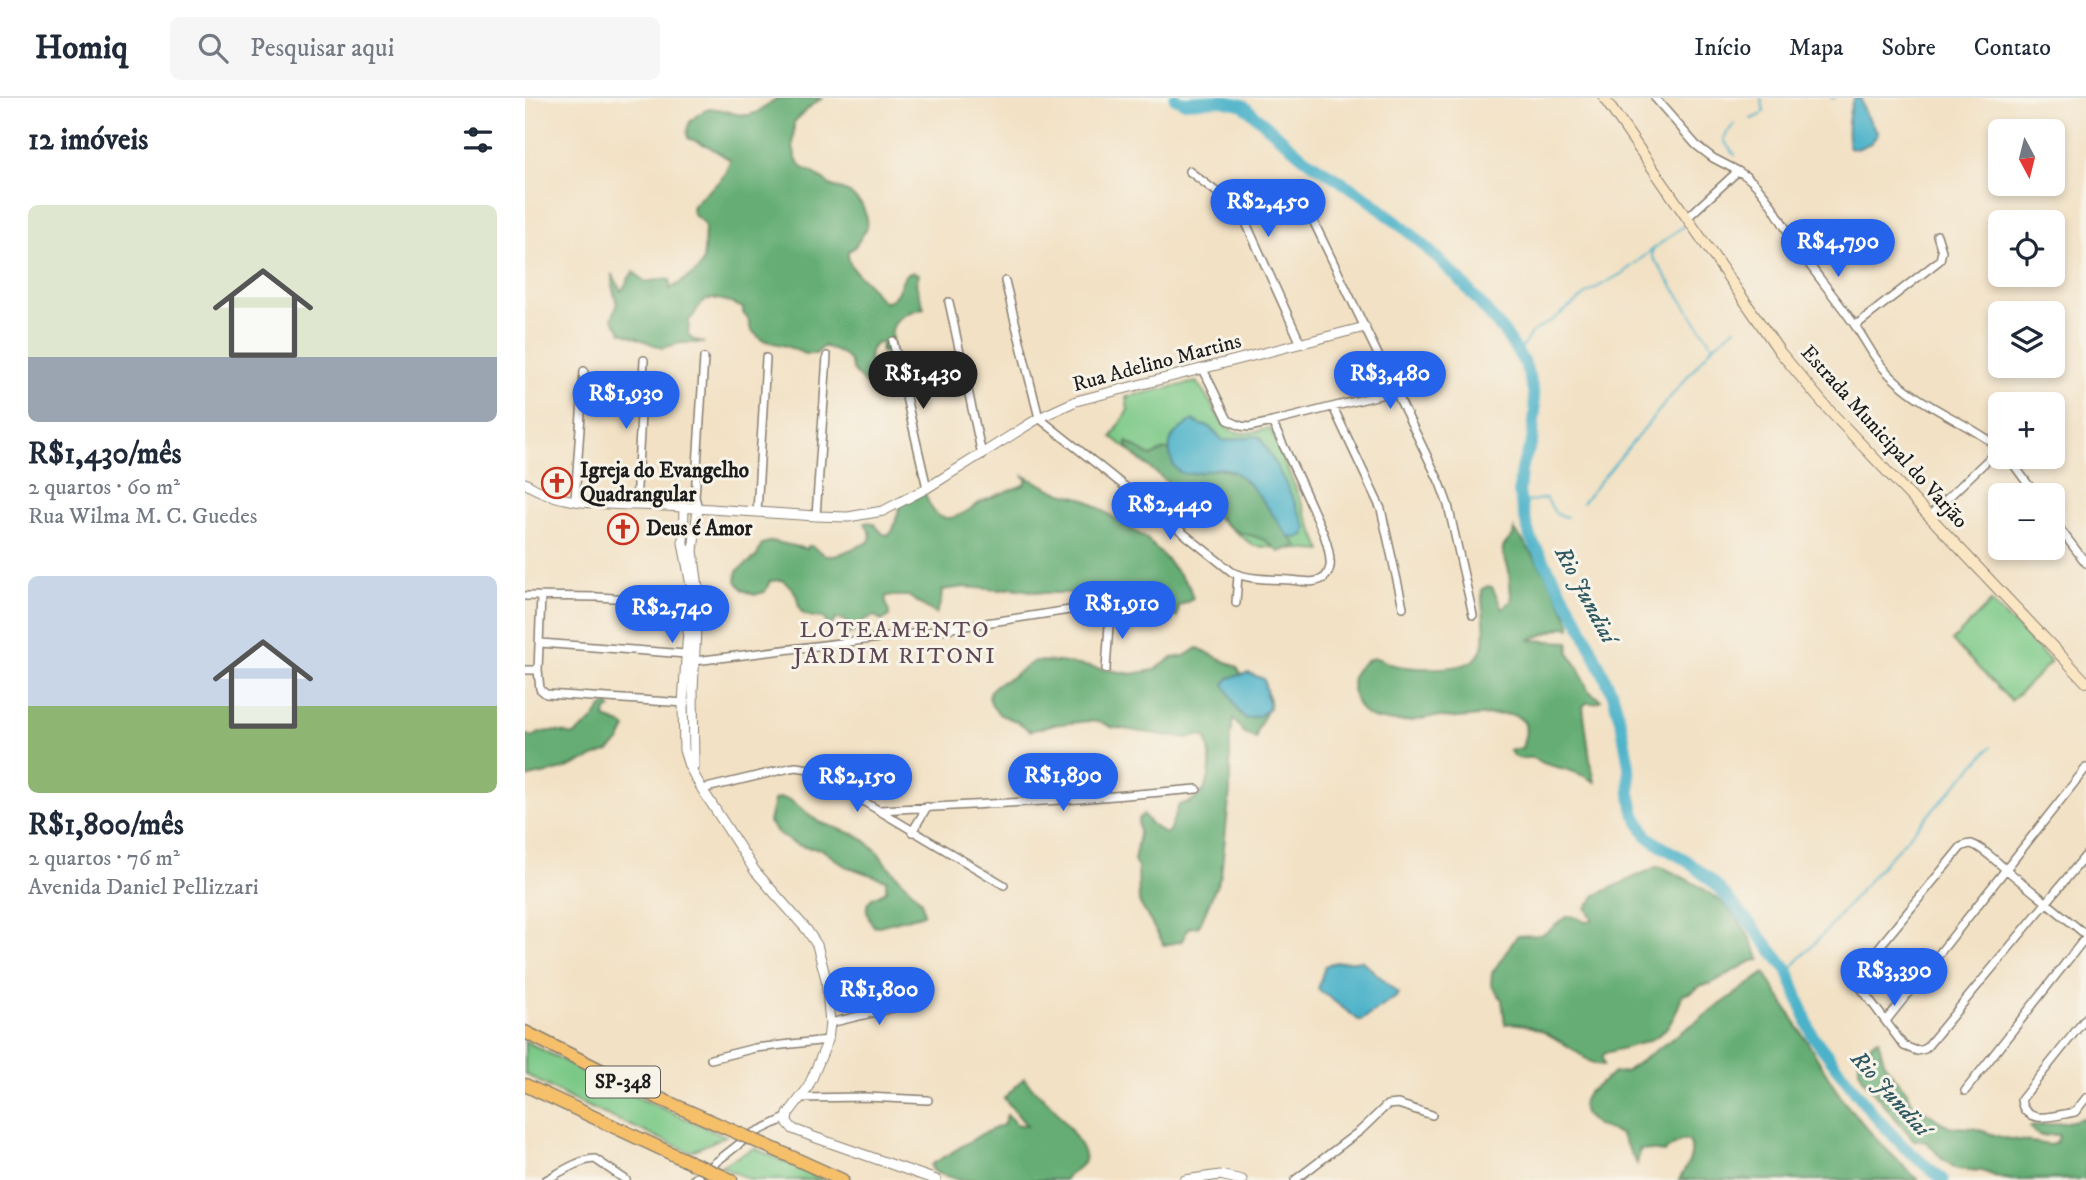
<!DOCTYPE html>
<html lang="pt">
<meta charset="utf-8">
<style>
body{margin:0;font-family:"IM FELL DW Pica",serif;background:#f6f6f7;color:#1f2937;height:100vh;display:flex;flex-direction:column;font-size:26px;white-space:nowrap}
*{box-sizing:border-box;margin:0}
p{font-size:23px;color:#747a83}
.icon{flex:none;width:38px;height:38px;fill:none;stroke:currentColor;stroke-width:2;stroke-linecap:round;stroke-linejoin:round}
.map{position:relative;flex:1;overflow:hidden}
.side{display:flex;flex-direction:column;background:#fff;width:525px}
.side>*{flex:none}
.needle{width:46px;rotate:173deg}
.tools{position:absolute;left:1463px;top:21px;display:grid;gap:14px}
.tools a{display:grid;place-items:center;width:77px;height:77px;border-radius:10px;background:#fff;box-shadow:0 4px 10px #0003;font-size:35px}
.price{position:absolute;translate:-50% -60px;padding:0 16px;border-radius:24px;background:#2563eb;color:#fff;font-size:23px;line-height:46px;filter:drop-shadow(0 2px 4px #0008)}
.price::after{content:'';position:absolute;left:50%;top:42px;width:21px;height:16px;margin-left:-10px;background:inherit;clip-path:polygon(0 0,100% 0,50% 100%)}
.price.selected{background:#222;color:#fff}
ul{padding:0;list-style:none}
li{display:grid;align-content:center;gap:14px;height:371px;padding:0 28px}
li span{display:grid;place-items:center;height:217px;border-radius:10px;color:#555}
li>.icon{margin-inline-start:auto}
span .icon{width:126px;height:126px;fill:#fffc;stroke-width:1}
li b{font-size:30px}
h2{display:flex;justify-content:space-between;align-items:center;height:84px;padding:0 28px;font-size:30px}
header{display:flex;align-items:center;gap:42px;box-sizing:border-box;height:98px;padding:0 35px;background:#fff;border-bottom:2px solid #e0e1e3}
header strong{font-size:33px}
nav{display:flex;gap:38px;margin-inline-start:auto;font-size:24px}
.search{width:490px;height:63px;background:#f6f6f7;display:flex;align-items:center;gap:18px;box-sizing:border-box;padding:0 24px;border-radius:10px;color:#747a83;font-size:26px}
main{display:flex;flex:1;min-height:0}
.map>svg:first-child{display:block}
.green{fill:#7cc987;stroke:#4c7252;stroke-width:2}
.forest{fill:#65ad74;stroke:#406448;stroke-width:2}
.water{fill:#4bb2c9;stroke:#346772;stroke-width:2}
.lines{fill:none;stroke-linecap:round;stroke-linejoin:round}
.stream{stroke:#4bb2c9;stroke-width:2}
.river{stroke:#4bb2c9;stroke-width:12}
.minor-casing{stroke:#877e70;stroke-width:10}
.tertiary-casing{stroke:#877e70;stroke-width:11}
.secondary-casing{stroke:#877e70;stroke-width:12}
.motorway-casing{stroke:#877e70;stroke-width:15}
.minor{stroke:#fff;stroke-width:7}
.tertiary{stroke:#fff;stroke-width:9}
.secondary{stroke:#fbe6c4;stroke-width:10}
.motorway{stroke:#f6c06b;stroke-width:12}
.motorway-bridge-casing{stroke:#877e70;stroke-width:15;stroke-linecap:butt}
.motorway-bridge{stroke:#f6c06b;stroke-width:12}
.labels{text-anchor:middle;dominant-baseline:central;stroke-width:6;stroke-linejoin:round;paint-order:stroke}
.shield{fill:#f7f3e8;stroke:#5e5c59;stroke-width:2}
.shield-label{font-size:19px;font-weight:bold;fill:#1c1c1c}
.street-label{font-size:21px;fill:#1c1c1c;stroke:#f7f3e8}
.poi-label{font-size:21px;font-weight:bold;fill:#1c1c1c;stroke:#f7f3e8;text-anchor:start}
.water-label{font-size:23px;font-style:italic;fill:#2f5861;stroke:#f7f3e8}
.neighbourhood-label{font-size:23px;letter-spacing:2px;fill:#5e4754;stroke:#f7f3e8}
</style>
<header>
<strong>Homiq</strong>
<div class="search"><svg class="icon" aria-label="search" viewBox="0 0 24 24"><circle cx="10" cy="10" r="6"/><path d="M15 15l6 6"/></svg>Pesquisar aqui</div>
<nav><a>Início</a><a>Mapa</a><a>Sobre</a><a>Contato</a></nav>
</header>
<main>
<section class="side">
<h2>12 imóveis<svg class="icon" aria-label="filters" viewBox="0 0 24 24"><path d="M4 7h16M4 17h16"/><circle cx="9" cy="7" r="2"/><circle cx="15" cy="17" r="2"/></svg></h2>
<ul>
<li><span style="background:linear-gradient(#dfe7d0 70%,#9aa5b1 0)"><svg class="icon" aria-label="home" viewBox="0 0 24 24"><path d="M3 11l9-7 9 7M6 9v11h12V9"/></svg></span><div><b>R$1,430/mês</b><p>2 quartos · 60 m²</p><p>Rua Wilma M. C. Guedes</p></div></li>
<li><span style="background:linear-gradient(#c9d6e8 60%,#8fb573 0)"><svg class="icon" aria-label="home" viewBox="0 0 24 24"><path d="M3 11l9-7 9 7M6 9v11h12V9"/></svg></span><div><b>R$1,800/mês</b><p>2 quartos · 76 m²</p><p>Avenida Daniel Pellizzari</p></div></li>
</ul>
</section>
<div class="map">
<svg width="1561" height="1082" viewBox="0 0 1561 1082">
<rect width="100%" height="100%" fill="#f7f3e8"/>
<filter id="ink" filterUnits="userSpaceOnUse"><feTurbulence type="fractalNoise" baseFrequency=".0143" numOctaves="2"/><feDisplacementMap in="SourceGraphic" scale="14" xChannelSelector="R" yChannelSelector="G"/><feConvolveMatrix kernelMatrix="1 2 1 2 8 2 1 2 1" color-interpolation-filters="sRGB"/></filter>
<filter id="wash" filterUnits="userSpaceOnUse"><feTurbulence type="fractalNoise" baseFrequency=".00686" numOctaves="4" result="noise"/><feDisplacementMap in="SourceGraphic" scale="28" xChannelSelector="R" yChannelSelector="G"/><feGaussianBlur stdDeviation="1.57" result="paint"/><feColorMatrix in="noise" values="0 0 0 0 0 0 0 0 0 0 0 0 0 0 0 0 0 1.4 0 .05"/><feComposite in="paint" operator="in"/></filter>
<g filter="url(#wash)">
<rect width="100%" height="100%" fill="#f2e1c4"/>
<!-- green -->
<path class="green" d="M671,284C688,299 691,334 718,335C727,335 737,332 745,330L797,453L729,448L587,339L603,312L601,299Z
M1466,504L1526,564L1486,603L1427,543Z
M0,943L98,993L201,1038L165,1054L48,1002L0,976Z
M229,1050L299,1082H226L195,1068Z"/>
<!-- forest -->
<path class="forest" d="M252,0H298L288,6L269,24L268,49L271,61L278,70L289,75L305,87L325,95L337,107L342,120V130L329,150L323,153C322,169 334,177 344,187C350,194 352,200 360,204C375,199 373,189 380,177L388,174L394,176L391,186L399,210C387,213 370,218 367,232C366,240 368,247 366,255L356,254L357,246L355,244C336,252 347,273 354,286L347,297L344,290L328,273L325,263L318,256L299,248L291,256H280L261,248L237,242L226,232L223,221L218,215V210C206,205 183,193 174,208C170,214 170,218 164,222L163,236L167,241L179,245H156L137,250L97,234L87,220L92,207L87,187V176L96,193C102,187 102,179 109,174L119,183C128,184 137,180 145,182V191C182,168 178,174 180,130L179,125L168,116L167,109C181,89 198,90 205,62L183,48L163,40C162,32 162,25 169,20C191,0 202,19 223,17C233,16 245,6 252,0Z
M602,344L626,358L639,352H643L676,373L694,371L714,375L767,426V442L773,448L754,454C750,451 746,446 741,443C727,435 713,438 700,425C686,411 692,393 666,391L662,395L651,391L609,357L602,349Z
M499,378L530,393L560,401L622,441L643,463L664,488L668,501L654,508L652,519L637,518L616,507L554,495H519L487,490L475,492L440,489L417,492L416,504L411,516L383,498H361C359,506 365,511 364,518L357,523L350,518C339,521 336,523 331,533L324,536L321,533L322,527L320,522L311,521L305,529L298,520C264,518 280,507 267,490C264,487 260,485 257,482L245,483L240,494L229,497L218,492L211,483L212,473L232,458L237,446L247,443L282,451L283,448H286L300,457L310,458L344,444L346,437L340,425L343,424L348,425L358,436L364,437L368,432L376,404L400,395C408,421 420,427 444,412C449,409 453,405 458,403C471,397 485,392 499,387L502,383Z
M989,431C1012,461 1032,492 1046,527V530L1038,529L1004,542L1044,544V555L1054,571L1063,592L1076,602L1070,605H1061L1058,609L1065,661L1070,684C1053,673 1036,671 1018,665C1014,663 1011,661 1008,660C995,658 995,666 984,652L997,650C999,642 1003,632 999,624C998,623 992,618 991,618C979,613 946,620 932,620C923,620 914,618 905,619C898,620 892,623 885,623C861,624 835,625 829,597C827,590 826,583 829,576C832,569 842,561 849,560C856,560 863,566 869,567C887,571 940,574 952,559C967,539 955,513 957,491L963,488L967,489L977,510L987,503C985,493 985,483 984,473C980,454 970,454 988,438Z
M673,550L712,569L717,578L733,582C760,611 732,615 731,641L719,635L708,621L705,638V693L696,777L674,828L663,830L657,843L639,847L614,804L613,770L609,763L614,735L613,722L618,716L625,725L640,736L644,733L654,707C662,705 670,703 675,697C688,684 687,657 681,641L675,637L665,640L650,639L586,629L576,624L564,623L526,627L506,633L491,623L475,617L467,608L464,599L465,593L472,586L485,580L509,563L535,564L607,576L629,572L647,560L659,558Z
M83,606L86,610L81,613L80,620L96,626L101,630L94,644L84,653L39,671L0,680V636L8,639C21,629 35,634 49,637L67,623L78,608Z
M256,700L265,702L294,724L334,738L352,753L361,766L396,802L399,815L396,817L350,829C344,824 338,809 345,802C348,798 356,797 361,793V782L320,768L295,750C276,752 253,740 244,724L249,702Z
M1131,769H1137C1188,794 1213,807 1235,862L1227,863L1185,886L1177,887L1167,894L1157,897C1144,945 1123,943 1080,955L1077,958L1079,967C1066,968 1056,956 1046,950C1027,938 1002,922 980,926L977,902L966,887L967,875L992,838C1001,836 1011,840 1020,835C1037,826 1038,810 1060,824L1066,823L1067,820L1061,810L1071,797Z
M1240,875L1319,1004L1354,1044L1393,1082H1154C1161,1069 1171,1057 1164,1043L1157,1042L1139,1054L1115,1051L1112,1066L1095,1036L1071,1027L1059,1016L1057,1006L1063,995L1089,975L1100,974Z
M1353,941L1360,967L1382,994L1387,1004L1416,1024L1426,1029L1448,1030L1479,1040L1526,1047L1532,1044L1534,1037C1521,1035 1515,1044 1505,1029C1525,1025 1542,1027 1561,1019V1081L1488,1082L1475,1080L1457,1073L1432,1071L1417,1061L1402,1044L1389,1042L1340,984L1334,972V956C1343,954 1345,944 1353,941Z
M499,980C508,993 520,1000 530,1011C537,1020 564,1053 559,1063C555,1071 544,1075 539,1082H434L412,1075L407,1071L406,1067L457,1036L478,1027L482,1017L491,1026L502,1028L479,1000Z"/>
<!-- water -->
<path class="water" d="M1329,0H1336C1337,14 1347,24 1353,36L1346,45L1332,51L1324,49C1321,33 1323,14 1329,0Z
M668,322L675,327L683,328L699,343L728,338L735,339L759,382L782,430L781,436L773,440L764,439C748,419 730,385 707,373C687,361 651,397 645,355C642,336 656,331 668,322Z
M723,575L739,581L744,611L734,618L721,621L713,613L699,586L704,580Z
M836,862L873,895L871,899L835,923L793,891L800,868C811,861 824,865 836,862Z"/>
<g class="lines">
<!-- stream -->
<path class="stream" d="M1306,0H1310
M1226,21L1236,17L1239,13L1236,0
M1210,57C1194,39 1198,41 1210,25
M1160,127L1128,151L1127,158L1188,248
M993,256L1006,235L1029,221L1064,194L1098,175L1127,152
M996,405L1021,400L1031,416L1042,419
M1057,405L1188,248L1211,230
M1263,873L1303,831L1351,774L1466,649"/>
<!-- river -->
<path class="river" d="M650,0L658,4L696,2L718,7L779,60L842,100L891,140L935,182L980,235L1000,266L1008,292L1010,314L1007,344L996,371L994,395L996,405L1005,439L1054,524L1088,597L1097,629L1104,668L1105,696L1110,717L1122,738L1134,747L1161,762L1189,785L1224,824L1263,873L1287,937L1348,1016L1379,1049L1418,1082"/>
</g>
</g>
<g filter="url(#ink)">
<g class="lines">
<!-- minor casing -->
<g class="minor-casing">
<path id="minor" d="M1130,0L1171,47L1188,60L1213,73
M664,73L710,108L717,116L776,246
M782,110L915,385L923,407L948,517
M1162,120L1213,73C1240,88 1255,122 1271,148C1290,176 1312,201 1331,229C1341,243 1349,261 1361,273C1393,308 1439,322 1475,350
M480,183L514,320L707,474C724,482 746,481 765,482C775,483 793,487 801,478C804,474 806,467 805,463C804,445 795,427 788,412C775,382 761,353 747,324
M424,204L457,357
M1330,228L1415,162L1417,153L1412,137
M368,243L402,390
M678,271L703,322L716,328L724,329L747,324L871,293
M808,309L856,411L878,509
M1483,359L1511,397
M50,402L59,273
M111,406L119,262
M173,410L170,399L179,260
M232,414L241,260
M291,418L302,258
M1404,418L1475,350
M1528,422L1561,465
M0,498L73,499L165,505
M16,498L13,572L15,591L21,596L160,605
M711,505L713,477
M15,545L161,556
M170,563L395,535L577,507L581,508L585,513L581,571
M0,572H13
M177,691L265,670L271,669L284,671L479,787
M355,712L553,701L672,691
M387,734L402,709
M1561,757L1400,951L1392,953L1379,948L1333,886L1332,880L1333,875L1436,749C1439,748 1442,746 1446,746C1456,748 1474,766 1483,773C1508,794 1535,815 1561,837
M1561,920L1496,1002C1500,1029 1531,1017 1550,1014L1561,1000
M1361,923L1561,670
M305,925L397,903
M186,961L230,950L303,942
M1440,993L1561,839
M275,1000L341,999L403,1002
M21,1082C36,1074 53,1062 70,1061L101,1082
M168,1082L227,1036L261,1020
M770,1082L836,1032L862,1007L873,1006L907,1017"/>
</g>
<!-- tertiary casing -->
<g class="tertiary-casing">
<path id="tertiary" d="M0,385C39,411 96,405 141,408C191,411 241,415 291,418L323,419L358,413L402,390L514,320L551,303L840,229
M159,409L158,445L166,488L158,605L159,652L164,668L177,691L230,773L282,832L292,847L301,881L305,925L303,942L288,978L282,991L263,1016L262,1024L268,1031L286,1038L411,1082
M169,668L168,593L173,489L168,453L173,410
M660,1082L695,1077L717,1082"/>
</g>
<!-- secondary casing -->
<g class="secondary-casing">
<path id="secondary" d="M1079,0L1255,254L1302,310L1561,584"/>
</g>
<!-- motorway casing -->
<g class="motorway-casing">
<path id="motorway" d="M0,934L113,991L199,1029
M0,987L158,1061
M240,1047L317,1082
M197,1078L206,1082"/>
</g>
<!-- minor -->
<use href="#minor" class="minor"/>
<!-- tertiary -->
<use href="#tertiary" class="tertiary"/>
<!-- secondary -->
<use href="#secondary" class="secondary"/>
<!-- motorway -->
<use href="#motorway" class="motorway"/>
<!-- motorway-bridge casing -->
<g class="motorway-bridge-casing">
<path id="motorway-bridge" d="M199,1029L240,1047
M158,1061L197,1078"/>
</g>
<!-- motorway-bridge -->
<use href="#motorway-bridge" class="motorway-bridge"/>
</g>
</g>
<!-- icons -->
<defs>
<g id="church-ring" transform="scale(1.575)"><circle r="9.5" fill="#f7f3e8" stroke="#c8321e" stroke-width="1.5"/><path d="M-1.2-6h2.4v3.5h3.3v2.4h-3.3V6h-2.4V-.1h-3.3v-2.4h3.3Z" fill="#c8321e"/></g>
</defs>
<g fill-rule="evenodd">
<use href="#church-ring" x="32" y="385"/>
<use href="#church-ring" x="98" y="431"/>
</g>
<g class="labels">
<!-- shield labels -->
<rect class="shield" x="61" y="968.5" width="74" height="31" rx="5"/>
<g class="shield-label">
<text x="98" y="984">SP-348</text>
</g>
<!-- street labels -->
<g class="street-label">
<text transform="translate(632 265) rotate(-15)">Rua Adelino Martins</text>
<text transform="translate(1359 339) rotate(48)">Estrada Municipal do Varjão</text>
</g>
<!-- poi labels -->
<g class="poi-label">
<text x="55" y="373">Igreja do Evangelho<tspan x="55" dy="24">Quadrangular</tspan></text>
<text x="121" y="431">Deus é Amor</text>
</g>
<!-- water labels -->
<g class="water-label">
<text transform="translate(1060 497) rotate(62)">Rio Jundiaí</text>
<text transform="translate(1365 996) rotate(48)">Rio Jundiaí</text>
</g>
<!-- neighbourhood labels -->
<g class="neighbourhood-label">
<text x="370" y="532">LOTEAMENTO<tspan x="370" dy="26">JARDIM RITONI</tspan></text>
</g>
</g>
</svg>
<div class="tools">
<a><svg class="needle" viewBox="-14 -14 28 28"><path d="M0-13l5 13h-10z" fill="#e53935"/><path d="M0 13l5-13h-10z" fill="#747a83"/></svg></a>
<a><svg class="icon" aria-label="locate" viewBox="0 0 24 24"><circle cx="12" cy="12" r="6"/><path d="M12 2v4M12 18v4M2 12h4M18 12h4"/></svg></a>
<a><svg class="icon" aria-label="layers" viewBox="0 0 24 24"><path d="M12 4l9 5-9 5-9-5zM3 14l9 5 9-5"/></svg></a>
<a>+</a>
<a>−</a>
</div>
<b class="price" style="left:743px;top:141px">R$2,450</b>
<b class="price" style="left:1313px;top:181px">R$4,790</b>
<b class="price selected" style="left:398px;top:313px">R$1,430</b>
<b class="price" style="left:865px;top:313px">R$3,480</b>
<b class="price" style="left:101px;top:333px">R$1,930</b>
<b class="price" style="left:645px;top:444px">R$2,440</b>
<b class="price" style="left:597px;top:543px">R$1,910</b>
<b class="price" style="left:147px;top:547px">R$2,740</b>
<b class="price" style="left:538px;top:715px">R$1,890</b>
<b class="price" style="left:332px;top:716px">R$2,150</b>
<b class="price" style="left:1369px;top:910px">R$3,390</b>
<b class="price" style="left:354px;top:929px">R$1,800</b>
</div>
</main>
